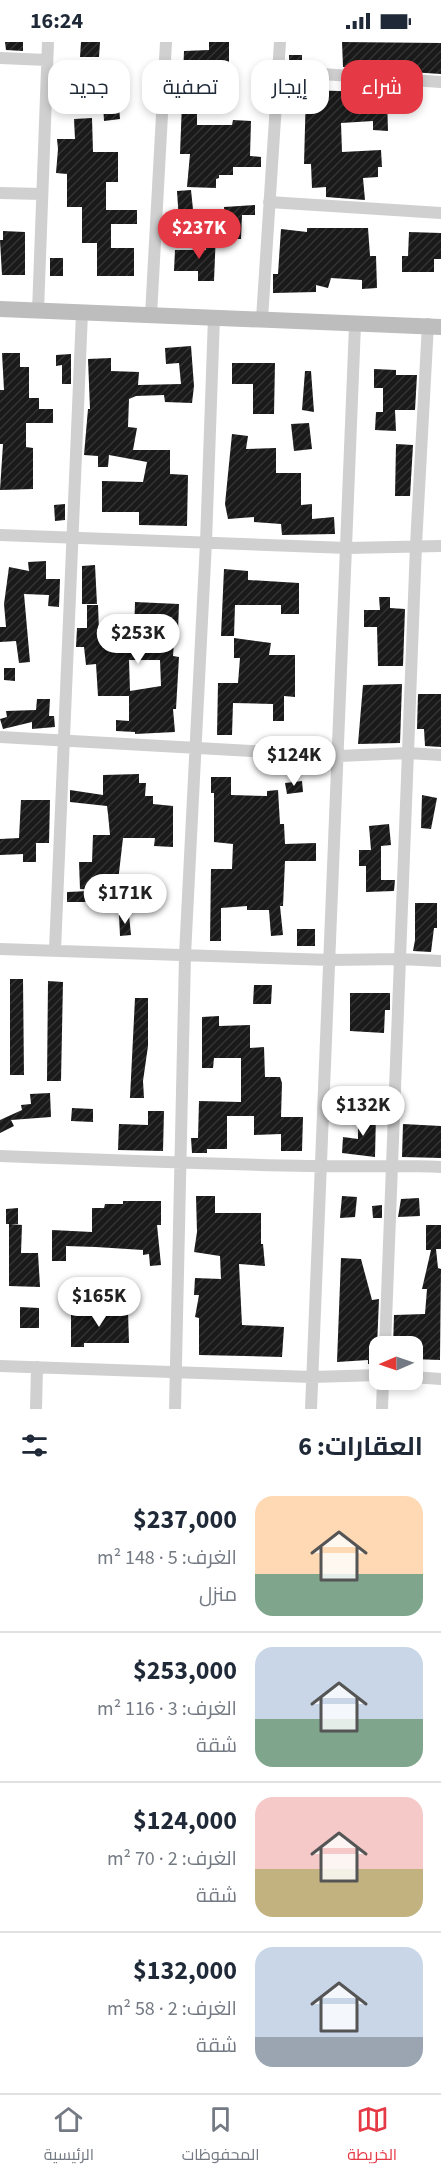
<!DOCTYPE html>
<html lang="ar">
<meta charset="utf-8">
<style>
body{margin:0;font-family:"Source Sans 3",Cairo,sans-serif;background:#f2f2f3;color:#1f2937;direction:rtl;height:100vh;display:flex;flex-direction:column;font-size:22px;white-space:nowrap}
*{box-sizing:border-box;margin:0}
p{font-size:20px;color:#747a83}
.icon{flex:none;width:33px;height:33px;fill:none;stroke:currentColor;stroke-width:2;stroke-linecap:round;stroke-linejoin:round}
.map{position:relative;height:1367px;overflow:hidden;direction:ltr}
.sheet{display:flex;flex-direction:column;background:#fff;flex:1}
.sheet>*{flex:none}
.banner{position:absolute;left:18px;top:18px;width:405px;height:54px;direction:rtl;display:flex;gap:12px}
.needle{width:39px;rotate:268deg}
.fabs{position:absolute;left:369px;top:1294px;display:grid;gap:12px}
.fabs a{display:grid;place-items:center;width:54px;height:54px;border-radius:12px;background:#fff;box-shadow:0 3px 9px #0003;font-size:30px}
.price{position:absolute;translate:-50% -51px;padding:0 14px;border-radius:21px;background:#fff;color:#222;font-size:20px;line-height:39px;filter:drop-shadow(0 2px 3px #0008)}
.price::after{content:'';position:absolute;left:50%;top:36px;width:18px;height:14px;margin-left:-9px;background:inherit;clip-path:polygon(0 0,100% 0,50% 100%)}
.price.selected{background:#e63946;color:#fff}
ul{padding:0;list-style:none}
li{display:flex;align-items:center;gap:18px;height:150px;padding:0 18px}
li+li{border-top:2px solid #e0e1e3}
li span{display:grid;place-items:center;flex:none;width:168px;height:120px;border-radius:18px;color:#555}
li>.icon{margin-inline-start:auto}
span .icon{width:72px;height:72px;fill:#fffc;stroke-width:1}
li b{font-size:26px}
h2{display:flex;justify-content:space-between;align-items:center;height:72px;padding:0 18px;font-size:26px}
.pill{padding:0 21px;border-radius:18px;background:#fff;box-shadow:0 3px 9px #0003;font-size:21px;line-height:54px}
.pill.selected{background:#e63946;color:#fff}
.status{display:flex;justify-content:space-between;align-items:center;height:42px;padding:0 30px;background:#fff;direction:ltr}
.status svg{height:16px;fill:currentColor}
.tabs{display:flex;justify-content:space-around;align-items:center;height:84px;border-top:2px solid #e0e1e3;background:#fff;font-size:16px;color:#747a83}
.tabs a{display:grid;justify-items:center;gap:3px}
.tabs .selected{color:#e63946}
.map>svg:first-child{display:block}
.building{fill:url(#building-hatch);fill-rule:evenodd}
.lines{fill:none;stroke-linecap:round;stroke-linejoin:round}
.street{stroke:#d0d0d0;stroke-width:12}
.secondary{stroke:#bdbdbd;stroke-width:16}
</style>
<div class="status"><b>16:24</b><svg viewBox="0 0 49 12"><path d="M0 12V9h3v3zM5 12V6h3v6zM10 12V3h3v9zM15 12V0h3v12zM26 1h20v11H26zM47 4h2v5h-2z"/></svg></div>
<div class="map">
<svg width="441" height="1367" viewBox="0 0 441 1367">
<defs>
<pattern id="building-hatch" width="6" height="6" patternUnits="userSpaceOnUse" patternTransform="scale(1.5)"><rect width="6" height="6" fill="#1a1a1a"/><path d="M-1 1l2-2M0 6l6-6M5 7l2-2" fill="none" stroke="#333"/></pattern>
</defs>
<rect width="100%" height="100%" fill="#fff"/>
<!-- building -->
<path class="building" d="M5,0H23V9L6,8Z
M81,0H100L99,15H80Z
M209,0H229V22H225L222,37L219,36L217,57L197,55V83H232L233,78L251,79L250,114L261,115V125H233V133H219V136L216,137V146L187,145L190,112H180L184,9L209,8Z
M342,0L441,1V32L395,29V21H364V27L343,25Z
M289,13H302V22H289Z
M306,48L371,50V55L387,56L388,89L373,88V79L341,81L342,110L381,108L382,125H378V135L363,136L365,158L326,155V145L312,146L311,122H304Z
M118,53L120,77L104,79L103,61H108L107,54Z
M92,76L93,110H118V140H106V168H137V182H111V206H134V234H97V201H82V165H67V132L56,131L58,107L57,97H75L74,77Z
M191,148L194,177L179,179L177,149Z
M255,163V173H242L241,197H226L224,165Z
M307,186H368L370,214H376L377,246L362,247V238L331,236L328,246L316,243V250L273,251V232H278L281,187L307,190Z
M3,189L25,190V233H2L0,198H3Z
M206,190H216L214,239H198V229H174L175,208H206Z
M409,190L441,191V217H434V230H402V214H408Z
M50,216H63V234H50Z
M191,304L194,344L192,361L165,360L164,353L136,354L129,357L128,385L137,386L133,408H170V432L188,433L187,484L139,483V470H102V439L143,440L147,420L109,413L108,425H98V414L84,413L88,367H90L88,317L111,316V329L139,330L138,343L181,342L179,321L166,322L165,306Z
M2,311H20V325H29V356H39V367H53V381H26V405L33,406V447L0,448L3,402H0V348H4Z
M71,312V342H62V323L56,324V313Z
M232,321H275L274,372H253V342H232Z
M374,327L396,328V333H417L415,368H395L396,389L375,388L376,370H383V346H374Z
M305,329H311L314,370L302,368Z
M309,381L312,407L294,409L291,382Z
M232,392L248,394L246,407L276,406V431H301V463L312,462V477L334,475L335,492L282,493L281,482L254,480V475L228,477L225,462Z
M396,402L413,403L410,454H395Z
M65,462V478L55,479L54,463Z
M46,519V537H60L59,565L48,564L49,553L24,552L30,620L19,621L16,599L0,600V585H6L4,562L9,525L29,529L28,520Z
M95,523L97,562H82V524Z
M224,527L248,529V538L299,541V572H281V563H235L234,594H221Z
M379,555H390V566L405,567L403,624H378L377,585H364V568H380Z
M135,560L179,562L178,589L175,588L173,614L179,615L176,667H173L175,690L135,692V690L116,689V678L129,679V654H98L96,622L86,623L84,605H76L77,586H87V563H98L99,589L134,594ZM129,618H160L161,644L130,649Z
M234,596L271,601L269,613H295V655L284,654V679H273V662L233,661L232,693H217L218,641H238L240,616H234Z
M4,626H15V639L4,638Z
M402,642L400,701L358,702L363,643Z
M418,652H441V705L425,704L424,687H417Z
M37,657H50L49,674H54L55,685L32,687V680L3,687L0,677L7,675L6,669L36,668Z
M139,732V741H146L145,754H153V762L173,764V805L154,804L155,796H123L117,848L80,847L79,820H92L93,793H110L108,772L107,764L70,760V748L103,753V733Z
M211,735H231V753L267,754V749L278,748L280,782H284L285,802L316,801V819H285L283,864H280L283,893L271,894L269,868H247V864L221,866V899H210L211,827H232L233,802L214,800V751H211Z
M302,739L303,750L287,752L285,741Z
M422,753L437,756L431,787L421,786Z
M21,758H50L49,801H36V820H23V812L0,813V797L19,796Z
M389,782L391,803L381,804V838H395L394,849L366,850V824H359V808H371L369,784Z
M90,849V860H67V850Z
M415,861H437V886H434L431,910L413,909L415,898Z
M119,873H129L131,893L120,894Z
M297,887H315V904H297Z
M10,937H23L24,1033H10Z
M48,939L63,940L61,1039H47Z
M254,943H272L271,962H253Z
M350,951H390V968H385L384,991L350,989Z
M135,956H148V1004L143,1039L144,1056H130Z
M219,974V984L250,983V1006L264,1005L265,1035H280L282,1041L281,1075H303L302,1109H281V1092L254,1093V1074H227V1107H207V1111H192L191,1096H198L199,1059L241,1060V1016H214L213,1026H202V975Z
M50,1051L51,1075L11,1078L14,1084L0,1091V1078L22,1068L21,1063L31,1062L30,1052Z
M72,1066L93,1067V1080L71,1079Z
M148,1069H164L163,1109L118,1108L119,1082L148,1083Z
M358,1070L376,1071L375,1115L342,1111L343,1095L358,1097Z
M403,1082L441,1084V1116L402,1115Z
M196,1154H215V1171H261V1202H263L265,1224L239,1222L242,1283L284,1285L282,1315L199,1313V1276L195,1275L199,1253H194L195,1236L221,1237L220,1214L194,1210L197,1190Z
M342,1154L357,1155L355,1175L340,1176Z
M419,1156L420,1174L398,1175L401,1157Z
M123,1159H161V1183H157L161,1223L150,1224L149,1212L143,1213V1208L96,1205L66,1204V1219H52V1188L92,1190V1166H104L105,1162H123Z
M382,1163V1176H373L372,1164Z
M18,1166V1182H10L22,1183L21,1211H38L40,1245L9,1244V1182H6V1167Z
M426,1183H441V1207H436L438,1226L441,1227L440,1318L412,1317V1305H393L394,1273L425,1272L427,1247H422L431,1208H426Z
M341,1216L361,1217L372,1258L379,1257L377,1305L379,1323L368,1322V1318L337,1320Z
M20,1265L39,1266V1286H20Z
M71,1269H128L129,1301H84V1305H71Z"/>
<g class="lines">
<!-- street -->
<path class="street" d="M0,16L47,18
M277,29L441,40
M0,151L42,152
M269,160L441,171
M38,269L48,0
M151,273L166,0
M262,277L280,0
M0,493L347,506L441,504
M0,695L339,714L408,711L441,713
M0,907L330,918L400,917L441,919
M55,908L82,271
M0,1114C103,1118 206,1122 309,1124C353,1125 397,1123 441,1125
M385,1305L416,503L428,282
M0,1324L312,1335L380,1333
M412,1335L441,1337
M36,1367L37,1325
M175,1367L185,913L206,500L214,275
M311,1367L355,283
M382,1367L383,1338"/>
<!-- secondary -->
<path class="secondary" d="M0,267L441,285"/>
</g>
</svg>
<div class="fabs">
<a><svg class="needle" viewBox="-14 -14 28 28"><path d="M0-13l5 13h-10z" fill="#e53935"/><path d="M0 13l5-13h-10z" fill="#747a83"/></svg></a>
</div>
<b class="price selected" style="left:199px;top:218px">$237K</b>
<b class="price" style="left:138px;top:623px">$253K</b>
<b class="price" style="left:294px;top:745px">$124K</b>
<b class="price" style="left:125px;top:883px">$171K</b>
<b class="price" style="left:363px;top:1095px">$132K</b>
<b class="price" style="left:99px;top:1286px">$165K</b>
<div class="banner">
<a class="pill selected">شراء</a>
<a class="pill">إيجار</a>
<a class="pill">تصفية</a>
<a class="pill">جديد</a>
</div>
</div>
<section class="sheet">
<h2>العقارات: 6<svg class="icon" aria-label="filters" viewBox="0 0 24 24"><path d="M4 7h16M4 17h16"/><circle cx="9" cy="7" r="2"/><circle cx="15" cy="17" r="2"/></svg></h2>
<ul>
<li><span style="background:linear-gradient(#ffd9b3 65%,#7fa58c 0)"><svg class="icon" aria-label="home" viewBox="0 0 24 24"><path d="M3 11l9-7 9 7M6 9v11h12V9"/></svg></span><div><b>$237,000</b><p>الغرف: 5 · 148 m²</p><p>منزل</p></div></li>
<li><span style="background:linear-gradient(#c9d6e8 60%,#7fa58c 0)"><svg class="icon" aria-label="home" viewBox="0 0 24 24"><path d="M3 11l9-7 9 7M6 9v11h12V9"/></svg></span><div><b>$253,000</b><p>الغرف: 3 · 116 m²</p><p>شقة</p></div></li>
<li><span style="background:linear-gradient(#f6c9c9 60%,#c2b280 0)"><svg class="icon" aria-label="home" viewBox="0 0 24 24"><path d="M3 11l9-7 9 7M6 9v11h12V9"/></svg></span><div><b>$124,000</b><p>الغرف: 2 · 70 m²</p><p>شقة</p></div></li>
<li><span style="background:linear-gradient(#c9d6e8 75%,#9aa5b1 0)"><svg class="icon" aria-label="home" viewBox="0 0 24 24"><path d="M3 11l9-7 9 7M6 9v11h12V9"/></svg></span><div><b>$132,000</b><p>الغرف: 2 · 58 m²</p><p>شقة</p></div></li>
</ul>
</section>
<nav class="tabs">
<a class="selected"><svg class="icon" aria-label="map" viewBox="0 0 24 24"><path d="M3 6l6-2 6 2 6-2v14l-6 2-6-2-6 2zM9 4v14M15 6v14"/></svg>الخريطة</a>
<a><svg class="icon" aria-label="saved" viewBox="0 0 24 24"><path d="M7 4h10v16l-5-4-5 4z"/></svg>المحفوظات</a>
<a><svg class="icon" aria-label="home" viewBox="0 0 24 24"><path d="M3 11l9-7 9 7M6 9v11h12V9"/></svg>الرئيسية</a>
</nav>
